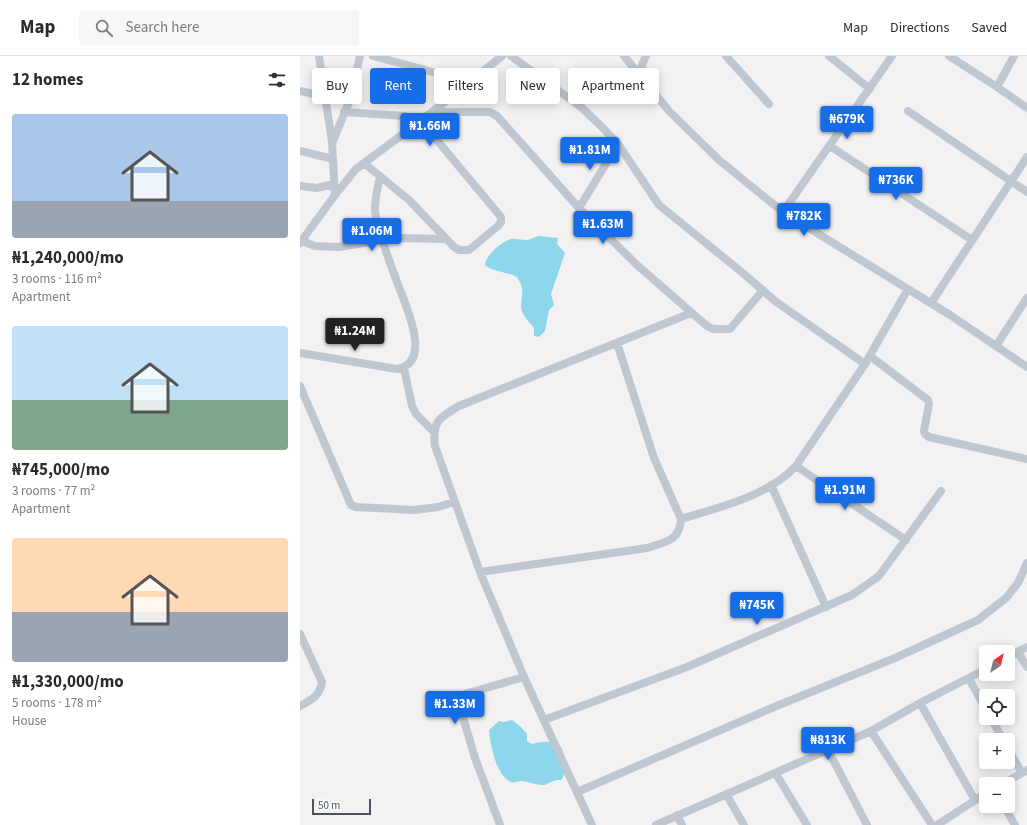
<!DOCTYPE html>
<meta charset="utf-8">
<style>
body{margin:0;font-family:"Source Sans 3",sans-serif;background:#f7f7f7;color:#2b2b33;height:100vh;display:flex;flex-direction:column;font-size:15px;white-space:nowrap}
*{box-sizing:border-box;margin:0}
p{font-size:13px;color:#7c7c81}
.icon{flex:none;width:22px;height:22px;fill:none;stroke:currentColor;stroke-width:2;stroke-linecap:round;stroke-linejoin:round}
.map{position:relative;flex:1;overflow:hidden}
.panel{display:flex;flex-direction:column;background:#fff;width:300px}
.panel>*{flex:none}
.hud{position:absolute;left:12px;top:12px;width:380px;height:36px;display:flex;gap:8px}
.needle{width:26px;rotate:35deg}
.buttons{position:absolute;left:679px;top:589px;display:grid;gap:8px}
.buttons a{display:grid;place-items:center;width:36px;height:36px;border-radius:4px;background:#fff;box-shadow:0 2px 10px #0003;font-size:20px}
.scale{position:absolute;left:12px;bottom:10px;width:59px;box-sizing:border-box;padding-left:4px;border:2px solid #48535f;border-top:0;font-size:11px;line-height:14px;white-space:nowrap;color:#48535f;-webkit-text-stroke:3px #fff;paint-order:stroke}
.price{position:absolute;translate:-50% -34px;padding:0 9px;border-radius:4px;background:#176ce7;color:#fff;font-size:13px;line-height:26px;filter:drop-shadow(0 1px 2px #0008)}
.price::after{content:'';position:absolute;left:50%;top:24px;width:12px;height:9px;margin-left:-6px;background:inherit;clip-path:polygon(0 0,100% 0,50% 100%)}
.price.selected{background:#222;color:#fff}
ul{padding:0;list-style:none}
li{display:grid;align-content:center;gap:8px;height:212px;padding:0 12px}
li span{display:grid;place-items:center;height:124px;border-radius:4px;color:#555}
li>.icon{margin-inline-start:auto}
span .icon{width:72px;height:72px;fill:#fffc;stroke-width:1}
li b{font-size:17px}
h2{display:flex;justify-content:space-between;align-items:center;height:48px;padding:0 12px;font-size:17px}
.chip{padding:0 14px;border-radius:4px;background:#fff;box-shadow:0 2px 10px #0003;font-size:14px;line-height:36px}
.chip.selected{background:#176ce7;color:#fff}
header{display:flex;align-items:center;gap:24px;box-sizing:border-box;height:56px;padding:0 20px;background:#fff;border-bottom:1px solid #e1e1e2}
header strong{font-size:19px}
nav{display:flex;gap:22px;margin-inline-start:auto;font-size:14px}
.search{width:280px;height:36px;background:#f7f7f7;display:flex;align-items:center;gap:10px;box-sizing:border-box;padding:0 14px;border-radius:4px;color:#7c7c81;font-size:15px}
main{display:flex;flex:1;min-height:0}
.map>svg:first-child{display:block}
.water{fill:#8dd7ed}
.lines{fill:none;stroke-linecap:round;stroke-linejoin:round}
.minor{stroke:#bfc8d0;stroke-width:8}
</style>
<header>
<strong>Map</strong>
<div class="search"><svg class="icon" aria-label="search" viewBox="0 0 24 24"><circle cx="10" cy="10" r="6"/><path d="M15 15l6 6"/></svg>Search here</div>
<nav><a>Map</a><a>Directions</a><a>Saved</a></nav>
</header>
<main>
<section class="panel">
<h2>12 homes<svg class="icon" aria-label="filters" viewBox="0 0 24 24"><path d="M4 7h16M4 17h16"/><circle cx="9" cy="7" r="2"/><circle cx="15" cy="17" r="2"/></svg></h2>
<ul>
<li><span style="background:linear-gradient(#a9c7e8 70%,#9aa5b1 0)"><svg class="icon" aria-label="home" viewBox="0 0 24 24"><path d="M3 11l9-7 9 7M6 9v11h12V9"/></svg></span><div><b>₦1,240,000/mo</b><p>3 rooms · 116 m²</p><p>Apartment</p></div></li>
<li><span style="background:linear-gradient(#bfe0f5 60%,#7fa58c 0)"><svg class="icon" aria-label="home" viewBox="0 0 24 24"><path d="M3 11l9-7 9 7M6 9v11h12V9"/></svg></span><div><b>₦745,000/mo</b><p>3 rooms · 77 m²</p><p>Apartment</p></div></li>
<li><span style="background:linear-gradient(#ffd9b3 60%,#9aa5b1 0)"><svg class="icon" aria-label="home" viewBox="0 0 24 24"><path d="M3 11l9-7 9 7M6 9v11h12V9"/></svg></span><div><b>₦1,330,000/mo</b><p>5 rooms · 178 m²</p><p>House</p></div></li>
</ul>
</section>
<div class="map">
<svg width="727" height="769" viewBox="0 0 727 769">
<rect width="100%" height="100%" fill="#f3f1f1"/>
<!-- water -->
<path class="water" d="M238,180L258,182L257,188L265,197L251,238L254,249L249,254L245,275L239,281L234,280V272C229,266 220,257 221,249C222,235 225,234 217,221C208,216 190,215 185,209C186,199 201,186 211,183C217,182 221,184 227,184C230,184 235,181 238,180Z
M212,664L220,670L227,678V685L232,688C245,684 251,685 262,692C264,702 269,715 261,724C252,723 247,730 241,729C234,728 227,725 220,725C216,726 214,727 211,726C196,720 190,688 189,674L199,665L204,666Z"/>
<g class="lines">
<!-- minor -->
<path class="minor" d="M19,0L32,86L35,139
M73,0L170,26
M211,0L281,51L301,70L318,88L359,149L444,218L475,245L565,308
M324,0L369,55L419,104L483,156L650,259L727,311
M426,0L469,48
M529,0L570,33
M649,0L697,31L727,52
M338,18L346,0
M697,31L714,0
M0,35L26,41
M135,54L152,56H190L197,60L279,152L337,209L407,270L413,273H430L463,234
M608,55L727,136
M44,56L105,60L121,65L201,161V166L198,170L169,194H159L154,191L109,144L64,107
M33,85L51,41L60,0
M530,90L672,184
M0,95L33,103
M0,130L17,132L34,128
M279,152L318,88
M483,156L592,0
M2,185L15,190L39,191L88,183L102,182L146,183
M0,187L35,139L56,113L118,67L202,0
M631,247L727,101
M696,290L727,242
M0,297L97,313C135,307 103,244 96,223C88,202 79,178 75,156C74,145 78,131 80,120
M570,300L628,344L629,348L624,375L625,378L629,381L727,403
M104,312L112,350L116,358L133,375
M0,330L51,449L56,451L115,454L138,451L154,446
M496,410L606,484
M471,429L526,551
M381,463C420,451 468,440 496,410L565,308L608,233
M180,516L347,492C365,486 380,485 381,463L354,402L317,287
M0,578L22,626C20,640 11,644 0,650
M718,596L727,611
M708,601L727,591
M669,623L686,653
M620,647L675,744
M691,662L703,684
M244,664L387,611L552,539L579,520L641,435
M571,675L632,769
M708,693L722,717
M528,694L567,769
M476,718L507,769
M703,728L727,714
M277,736L474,651L595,602L678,564L706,542L718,527L727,507
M426,738L444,769
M704,750L715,769
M377,759L382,769
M200,769L175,702L159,648L160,642L165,638L224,621
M292,769L224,621L180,516L135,390C132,365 139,362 159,350L391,257
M356,769L571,675L620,647L686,613
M637,769L686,737"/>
</g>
</svg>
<div class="buttons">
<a><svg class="needle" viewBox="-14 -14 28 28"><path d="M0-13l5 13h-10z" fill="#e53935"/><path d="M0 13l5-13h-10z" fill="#7c7c81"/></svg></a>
<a><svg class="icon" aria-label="locate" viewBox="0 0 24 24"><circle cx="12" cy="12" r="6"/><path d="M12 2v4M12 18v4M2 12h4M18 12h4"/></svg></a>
<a>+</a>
<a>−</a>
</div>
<div class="scale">50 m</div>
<b class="price" style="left:547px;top:84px">₦679K</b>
<b class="price" style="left:130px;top:91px">₦1.66M</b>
<b class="price" style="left:290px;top:115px">₦1.81M</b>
<b class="price" style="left:596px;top:145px">₦736K</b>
<b class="price" style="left:504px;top:181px">₦782K</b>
<b class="price" style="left:303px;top:189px">₦1.63M</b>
<b class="price" style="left:72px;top:196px">₦1.06M</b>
<b class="price selected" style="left:55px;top:296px">₦1.24M</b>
<b class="price" style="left:545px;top:455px">₦1.91M</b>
<b class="price" style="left:457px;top:570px">₦745K</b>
<b class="price" style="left:155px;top:669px">₦1.33M</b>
<b class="price" style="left:528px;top:705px">₦813K</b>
<div class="hud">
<a class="chip">Buy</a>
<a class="chip selected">Rent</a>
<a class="chip">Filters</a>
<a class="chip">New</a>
<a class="chip">Apartment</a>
</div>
</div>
</main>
